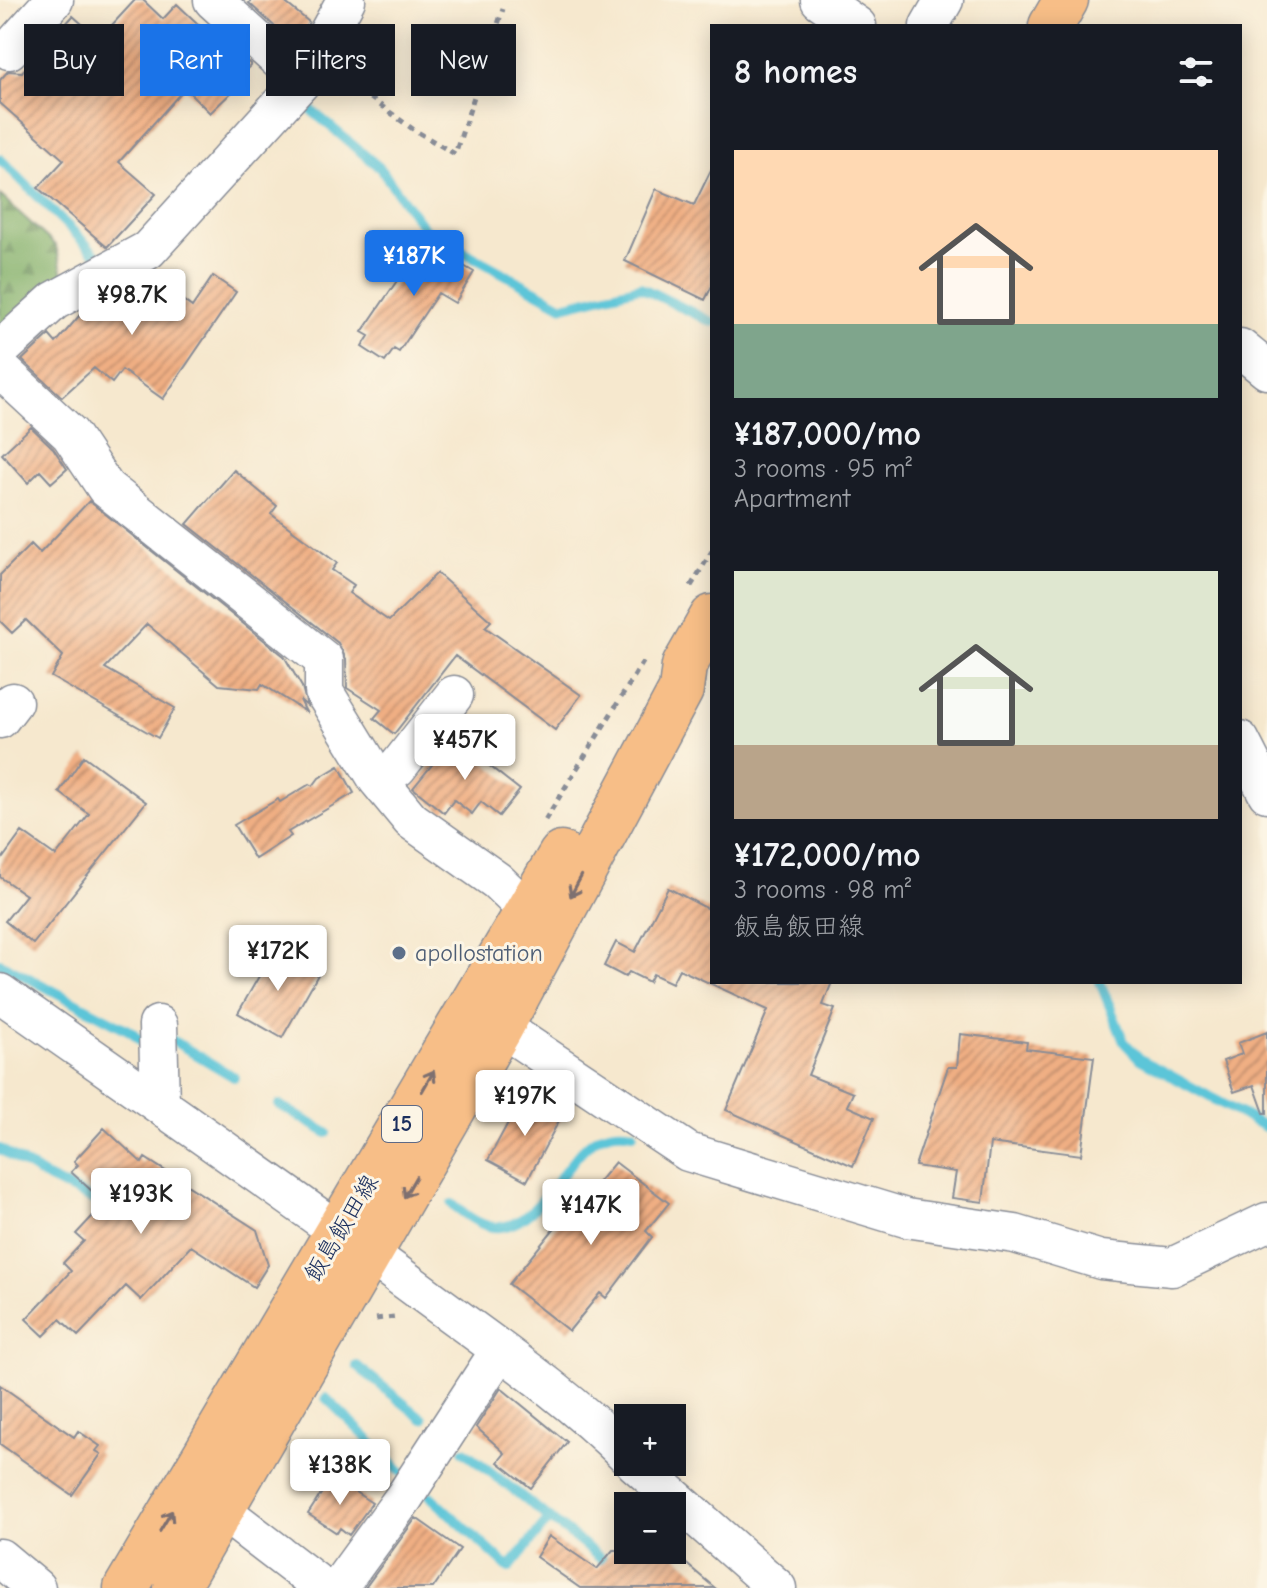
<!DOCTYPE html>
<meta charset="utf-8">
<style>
body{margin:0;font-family:"Comic Neue","Klee One",sans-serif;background:#20242c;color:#f1f3f6;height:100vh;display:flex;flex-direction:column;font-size:30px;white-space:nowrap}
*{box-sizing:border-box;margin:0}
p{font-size:26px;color:#9ea1a6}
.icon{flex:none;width:44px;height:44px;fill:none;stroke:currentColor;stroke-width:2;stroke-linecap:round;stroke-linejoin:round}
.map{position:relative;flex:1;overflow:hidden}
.sheet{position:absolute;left:710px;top:24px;width:532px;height:960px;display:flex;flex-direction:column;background:#171b24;border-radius:0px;box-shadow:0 4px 20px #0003}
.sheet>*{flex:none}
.hud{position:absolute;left:24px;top:24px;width:566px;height:72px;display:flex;gap:16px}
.tools{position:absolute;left:614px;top:1404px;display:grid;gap:16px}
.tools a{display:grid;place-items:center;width:72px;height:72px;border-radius:0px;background:#171b24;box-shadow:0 4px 20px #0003;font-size:40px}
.price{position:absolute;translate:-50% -68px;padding:0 18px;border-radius:8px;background:#fff;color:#222;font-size:26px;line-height:52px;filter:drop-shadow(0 2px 4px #0008)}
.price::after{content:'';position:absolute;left:50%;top:48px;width:24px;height:18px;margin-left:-12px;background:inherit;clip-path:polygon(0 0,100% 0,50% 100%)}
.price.active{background:#1a73e8;color:#fff}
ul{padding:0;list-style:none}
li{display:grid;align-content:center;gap:16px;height:424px;padding:0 24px}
li span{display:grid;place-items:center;height:248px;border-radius:0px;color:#555}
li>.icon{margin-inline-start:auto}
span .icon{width:144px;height:144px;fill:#fffc;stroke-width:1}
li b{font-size:34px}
h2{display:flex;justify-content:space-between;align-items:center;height:96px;padding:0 24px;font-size:34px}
.tag{padding:0 28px;border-radius:0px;background:#171b24;box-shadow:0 4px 20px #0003;font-size:28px;line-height:72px}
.tag.active{background:#1a73e8;color:#fff}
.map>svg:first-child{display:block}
.forest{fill:url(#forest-firs);stroke:#4e6f63;stroke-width:2}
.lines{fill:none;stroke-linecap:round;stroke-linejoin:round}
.stream{stroke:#5cc5d8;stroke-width:10}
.building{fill:url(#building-hatch)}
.minor-casing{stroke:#888c96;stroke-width:41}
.major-casing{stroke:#888c96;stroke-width:47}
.path{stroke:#888c96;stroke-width:5;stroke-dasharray:6 6;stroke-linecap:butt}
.minor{stroke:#fff;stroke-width:38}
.major{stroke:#f7be87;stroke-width:44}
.oneway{stroke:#7e6f70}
.service-dot{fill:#5c6f8a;stroke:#fcf5e5;stroke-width:3}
.labels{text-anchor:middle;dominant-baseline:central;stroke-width:6;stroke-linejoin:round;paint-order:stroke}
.shield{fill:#fcf5e5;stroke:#5e6a86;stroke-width:2}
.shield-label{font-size:22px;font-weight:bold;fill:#1b2f5e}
.service-label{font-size:24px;fill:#4e5e75;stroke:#fcf5e5;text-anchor:start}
.street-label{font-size:24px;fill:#1b2f5e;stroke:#fcf5e5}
</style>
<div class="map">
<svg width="1267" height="1588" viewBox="0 0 1267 1588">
<defs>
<pattern id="forest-firs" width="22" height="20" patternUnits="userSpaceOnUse" patternTransform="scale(2)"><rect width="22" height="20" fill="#80af68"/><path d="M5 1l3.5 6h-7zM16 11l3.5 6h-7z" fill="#688f59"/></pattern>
<pattern id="building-hatch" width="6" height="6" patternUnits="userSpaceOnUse" patternTransform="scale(2)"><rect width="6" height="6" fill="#f0af83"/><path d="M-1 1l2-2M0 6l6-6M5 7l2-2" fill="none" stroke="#c28f6e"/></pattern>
</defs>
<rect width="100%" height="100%" fill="#fcf5e5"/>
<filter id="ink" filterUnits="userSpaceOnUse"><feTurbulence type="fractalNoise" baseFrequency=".0125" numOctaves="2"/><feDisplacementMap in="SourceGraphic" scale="16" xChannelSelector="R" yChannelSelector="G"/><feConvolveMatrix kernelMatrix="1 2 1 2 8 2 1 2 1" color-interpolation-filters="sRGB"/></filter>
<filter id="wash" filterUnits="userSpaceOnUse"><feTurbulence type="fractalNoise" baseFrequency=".006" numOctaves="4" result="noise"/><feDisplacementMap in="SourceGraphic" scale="32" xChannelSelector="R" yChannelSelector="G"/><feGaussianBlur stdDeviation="1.8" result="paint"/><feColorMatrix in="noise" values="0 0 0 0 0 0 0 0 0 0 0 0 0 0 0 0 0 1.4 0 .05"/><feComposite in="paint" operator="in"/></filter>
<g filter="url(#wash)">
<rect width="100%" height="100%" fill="#f6e8ce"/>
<!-- forest -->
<path class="forest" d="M0,195L56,246L63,274L0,334Z"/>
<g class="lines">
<!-- stream -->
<path class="stream" d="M304,104L380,168L426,231L563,306L640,287L712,322
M0,159L101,259L107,256
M0,963L132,1032L142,1042L148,1041
M1100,982L1124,1042L1140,1059L1267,1128
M167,1037L234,1077
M279,1105L327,1133
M0,1149L49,1179L114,1210
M452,1204C460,1210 469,1218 478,1222C534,1251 563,1150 603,1135C612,1131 623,1131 633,1133
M357,1366L423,1419
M326,1398L406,1476
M464,1451L613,1568
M430,1496L509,1568L550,1518"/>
</g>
<g id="blocks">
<!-- building -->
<path class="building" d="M135,0H143L163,19L177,4L217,42L221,37L251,65L233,82L238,86L210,113L185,88L119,162L156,194L107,247L38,188L64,160L0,103V80L8,71L22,72L73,16L99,39Z
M251,0H282L309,22L296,46L249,3Z
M712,168V286L705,300L625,261L656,189L694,205Z
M417,239L474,272L455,303L438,293L399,352L394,349L385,362L362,347L369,336L362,332L403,272L399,270Z
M149,275L192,307L213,276L236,292L163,399L122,370L112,383L94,368L62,397L22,360L49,335L56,343L85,309L94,304L97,307L104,299Z
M31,427L53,448L67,469L51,483L40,471L28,483L2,454Z
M234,470L277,506L271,514L337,563L332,570L354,585L349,593L389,621L437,573L491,621L485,627L581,695L555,730L455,656L394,734L374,718L381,710L347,688L346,659L338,643L187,524Z
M89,501L284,656L302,687L307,706L300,700L306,712L262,684L259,689L219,685L147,624L105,668L175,708L158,738L51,677L63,656L26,620L12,633L0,621V575L31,544L40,553Z
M454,738L520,790L499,816L481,802L472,814L454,800L444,813L413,788Z
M84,756L146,802L33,944L5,921L26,895L0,877V862L22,832L56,856L89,814L59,792Z
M339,766L354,793L288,832L291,836L255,859L234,825L278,799L280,802L310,784L313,786L319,778Z
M668,888L712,911V982H832L823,1005L835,1009L808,1075L853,1093L847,1106L874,1118L853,1166L726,1110L768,1010L679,969L672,983L653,974L649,982L629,972L625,977L604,966L616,942L635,952Z
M275,948L319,973L282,1038L238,1013Z
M1267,1032V1113H1264L1254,1085L1234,1092L1223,1061L1242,1054L1238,1043Z
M960,1034L1027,1042L1026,1049L1094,1057L1081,1155L990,1143L983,1202L952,1198L956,1172L915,1166L948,1067H957Z
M523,1095L562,1115L527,1181L488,1160Z
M104,1128L142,1163L145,1158L257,1230L268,1265L254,1287L191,1246L141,1300L126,1286L78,1336L60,1319L44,1336L26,1319L71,1271L63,1263L84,1241L76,1234L105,1203L71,1172L78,1165L74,1161Z
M615,1162L669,1203L646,1231L652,1237L606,1298L600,1293L569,1331L509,1284L570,1209L574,1212Z
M0,1385L74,1437L78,1431L100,1446L96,1451L101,1454L72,1495L0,1444Z
M501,1388L567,1442L531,1488L498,1462L505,1453L476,1427Z
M332,1477L372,1503L349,1535L340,1528L337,1533L308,1514Z
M416,1518L460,1549L433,1588H365Z
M549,1536L597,1569L613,1550H670L715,1588H580L536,1557Z"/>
</g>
</g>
<g filter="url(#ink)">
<use href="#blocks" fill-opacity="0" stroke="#888c96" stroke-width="2"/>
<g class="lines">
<!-- minor casing -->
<g class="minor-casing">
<path id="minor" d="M213,0L302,81
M820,0L857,26
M929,26L944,0
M9,50L54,0
M1240,348L1267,370
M0,350L54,301L148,250L302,81L346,0
M0,369L70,434L106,488L324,660V692L378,780L411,820L497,881L528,911
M0,719L13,702
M1240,740L1267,793
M378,780L397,768L454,695
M0,993C141,1092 282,1189 420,1291C490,1343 566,1394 628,1456
M158,1025L160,1105
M501,1027L688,1152L906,1218L1015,1234L1101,1260L1172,1267L1267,1222
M634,1462L777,1588
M221,1510L323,1588
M0,1558L36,1588
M338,1588L405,1496L500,1350"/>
</g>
<!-- major casing -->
<g class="major-casing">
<path id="major" d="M1051,26L1066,0
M126,1588L561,854
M176,1588L501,1027L681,690L684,666L712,617"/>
</g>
<!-- path -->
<path class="path" d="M338,82L357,88L414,130L455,154L503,9
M691,586L712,551
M545,820L645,659
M376,1319L394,1317L395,1313"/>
<!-- minor -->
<use href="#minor" class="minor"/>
<!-- major -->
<use href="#major" class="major"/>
</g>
<!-- one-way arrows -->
<defs><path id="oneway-shaft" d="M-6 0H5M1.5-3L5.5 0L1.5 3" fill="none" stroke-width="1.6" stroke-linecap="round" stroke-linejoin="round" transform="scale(2)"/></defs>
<g class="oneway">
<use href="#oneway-shaft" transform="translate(576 886) rotate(118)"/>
<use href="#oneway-shaft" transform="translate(428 1081) rotate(-60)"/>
<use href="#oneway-shaft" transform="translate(410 1187) rotate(120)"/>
<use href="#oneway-shaft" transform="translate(166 1521) rotate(-59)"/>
</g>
</g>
<!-- markers -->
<circle class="service-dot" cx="399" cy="953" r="8"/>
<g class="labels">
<!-- shield labels -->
<rect class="shield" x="382" y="1106" width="40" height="36" rx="6"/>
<g class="shield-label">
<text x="402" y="1124">15</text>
</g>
<!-- service labels -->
<g class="service-label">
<text x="415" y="953">apollostation</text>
</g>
<!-- street labels -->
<g class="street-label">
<text transform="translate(341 1228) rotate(-59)">飯島飯田線</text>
</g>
</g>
</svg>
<div class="tools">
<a>+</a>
<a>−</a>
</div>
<b class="price active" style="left:414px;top:298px">¥187K</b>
<b class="price" style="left:132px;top:337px">¥98.7K</b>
<b class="price" style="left:465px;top:782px">¥457K</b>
<b class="price" style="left:278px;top:993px">¥172K</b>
<b class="price" style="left:525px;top:1138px">¥197K</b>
<b class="price" style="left:141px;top:1236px">¥193K</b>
<b class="price" style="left:591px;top:1247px">¥147K</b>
<b class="price" style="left:340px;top:1507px">¥138K</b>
<div class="hud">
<a class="tag">Buy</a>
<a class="tag active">Rent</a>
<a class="tag">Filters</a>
<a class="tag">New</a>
</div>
<section class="sheet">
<h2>8 homes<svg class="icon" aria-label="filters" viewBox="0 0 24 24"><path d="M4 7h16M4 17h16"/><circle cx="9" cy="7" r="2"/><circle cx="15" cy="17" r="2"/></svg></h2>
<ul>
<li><span style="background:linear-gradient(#ffd9b3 70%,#7fa58c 0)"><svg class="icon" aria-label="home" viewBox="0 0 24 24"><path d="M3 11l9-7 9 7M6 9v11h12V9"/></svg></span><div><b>¥187,000/mo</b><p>3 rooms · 95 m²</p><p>Apartment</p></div></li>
<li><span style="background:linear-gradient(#dfe7d0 70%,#b9a48a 0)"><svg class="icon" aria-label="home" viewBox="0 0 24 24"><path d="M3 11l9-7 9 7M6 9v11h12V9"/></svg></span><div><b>¥172,000/mo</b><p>3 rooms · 98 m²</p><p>飯島飯田線</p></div></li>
</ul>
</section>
</div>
